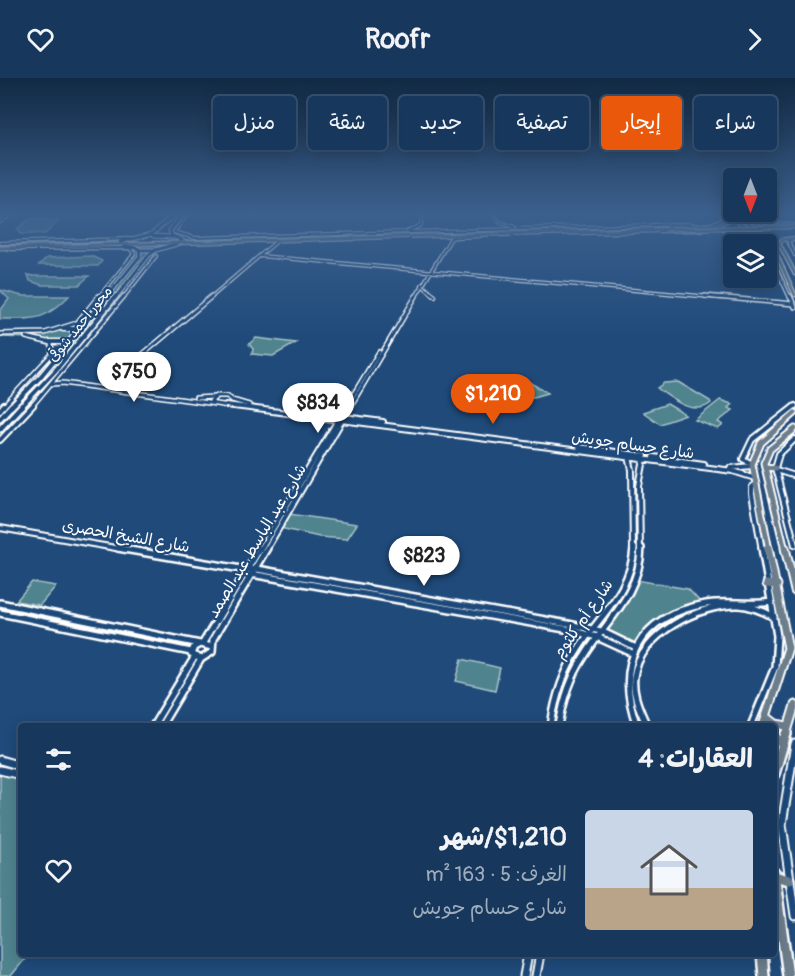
<!DOCTYPE html>
<html lang="ar">
<meta charset="utf-8">
<style>
body{margin:0;font-family:Pangolin,"Playpen Sans Arabic",sans-serif;background:#203f62;color:#f1f3f6;direction:rtl;height:100vh;display:flex;flex-direction:column;font-size:22px;white-space:nowrap}
*{box-sizing:border-box;margin:0}
p{font-size:20px;color:#9eacbb}
.icon{flex:none;width:33px;height:33px;fill:none;stroke:currentColor;stroke-width:2;stroke-linecap:round;stroke-linejoin:round}
.map{position:relative;flex:1;overflow:hidden;direction:ltr}
.details{position:absolute;left:18px;top:645px;width:759px;height:234px;display:flex;flex-direction:column;background:#17385c;border-radius:6px;box-shadow:0 3px 15px #0003,0 0 0 2px #365272;direction:rtl}
.details>*{flex:none}
.hud{position:absolute;left:18px;top:18px;width:759px;height:54px;direction:rtl;display:flex;gap:12px}
.needle{width:39px;rotate:180deg}
.fabs{position:absolute;left:723px;top:90px;display:grid;gap:12px}
.fabs a{display:grid;place-items:center;width:54px;height:54px;border-radius:6px;background:#17385c;box-shadow:0 3px 15px #0003,0 0 0 2px #365272;font-size:30px}
.price{position:absolute;translate:-50% -51px;padding:0 14px;border-radius:21px;background:#fff;color:#222;font-size:20px;line-height:39px;filter:drop-shadow(0 2px 3px #0008)}
.price::after{content:'';position:absolute;left:50%;top:36px;width:18px;height:14px;margin-left:-9px;background:inherit;clip-path:polygon(0 0,100% 0,50% 100%)}
.price.on{background:#ea580c;color:#fff}
ul{padding:0;list-style:none}
li{display:flex;align-items:center;gap:18px;height:150px;padding:0 24px}
li+li{border-top:2px solid #365272}
li span{display:grid;place-items:center;flex:none;width:168px;height:120px;border-radius:6px;color:#555}
li>.icon{margin-inline-start:auto}
span .icon{width:72px;height:72px;fill:#fffc;stroke-width:1}
li b{font-size:26px}
h2{display:flex;justify-content:space-between;align-items:center;height:72px;padding:0 24px;font-size:26px}
.chip{padding:0 21px;border-radius:6px;background:#17385c;box-shadow:0 3px 15px #0003,0 0 0 2px #365272;font-size:21px;line-height:54px}
.chip.on{background:#ea580c;color:#fff}
header{display:flex;justify-content:space-between;align-items:center;height:78px;padding:0 24px;background:#17385c;font-size:27px;font-weight:800}
.map>svg:first-child{display:block}
.green{fill:#50838e;stroke:#a8c1c6;stroke-width:1.5}
.lines{fill:none;stroke-linecap:round;stroke-linejoin:round}
.tertiary-far4-casing{stroke:#fff;stroke-width:4.5}
.tertiary-far3-casing{stroke:#fff;stroke-width:6}
.tertiary-far2-casing{stroke:#fff;stroke-width:8}
.tertiary-far1-casing{stroke:#fff;stroke-width:10}
.tertiary-casing{stroke:#fff;stroke-width:11}
.secondary-far2-casing{stroke:#fff;stroke-width:5}
.secondary-far1-casing{stroke:#fff;stroke-width:7}
.secondary-casing{stroke:#fff;stroke-width:8}
.primary-far3-casing{stroke:#fff;stroke-width:5}
.primary-far2-casing{stroke:#fff;stroke-width:9}
.primary-far1-casing{stroke:#fff;stroke-width:11}
.primary-casing{stroke:#fff;stroke-width:14}
.tertiary-far4{stroke:#1f4a7a;stroke-width:2}
.tertiary-far3{stroke:#1f4a7a;stroke-width:3}
.tertiary-far2{stroke:#1f4a7a;stroke-width:4}
.tertiary-far1{stroke:#1f4a7a;stroke-width:5}
.tertiary{stroke:#1f4a7a;stroke-width:7}
.secondary-far2{stroke:#1f4a7a;stroke-width:3}
.secondary-far1{stroke:#1f4a7a;stroke-width:4}
.secondary{stroke:#1f4a7a;stroke-width:4.5}
.primary-far3{stroke:#6c7d8b;stroke-width:3}
.primary-far2{stroke:#6c7d8b;stroke-width:5}
.primary-far1{stroke:#6c7d8b;stroke-width:7}
.primary{stroke:#6c7d8b;stroke-width:9}
.primary-bridge-casing{stroke:#fff;stroke-width:5;stroke-linecap:butt}
.primary-bridge{stroke:#6c7d8b;stroke-width:3}
.labels{text-anchor:middle;dominant-baseline:central;stroke-width:4.5;stroke-linejoin:round;paint-order:stroke}
.far-street-label{font-size:14px;fill:#fff;stroke:#1f4a7a}
.street-label{font-size:16px;fill:#fff;stroke:#1f4a7a}
</style>
<header><svg class="icon" aria-label="forward" viewBox="0 0 24 24"><path d="M9 5l7 7-7 7"/></svg>Roofr<svg class="icon" aria-label="heart" viewBox="0 0 24 24"><path d="M12 20l-8-8c-3-5 5-10 8-4 3-6 11-1 8 4z"/></svg></header>
<div class="map">
<svg width="795" height="898" viewBox="0 0 795 898">
<rect width="100%" height="100%" fill="#1f4a7a"/>
<filter id="ink" filterUnits="userSpaceOnUse"><feTurbulence type="fractalNoise" baseFrequency=".0167" numOctaves="2"/><feDisplacementMap in="SourceGraphic" scale="12" xChannelSelector="R" yChannelSelector="G"/><feConvolveMatrix kernelMatrix="1 2 1 2 8 2 1 2 1" color-interpolation-filters="sRGB"/></filter>
<g filter="url(#ink)">
<!-- green -->
<path class="green" d="M30,141L59,143L45,156H20L17,151Z
M244,161L182,165L152,175L55,293L0,351V340L68,265H54L34,260L0,259V256H28L80,250L141,174L118,167L0,171V167Z
M91,178L102,183L98,188L39,187L47,180Z
M28,197L34,198H89L79,207H42L30,203Z
M0,212L22,218H69C43,244 35,241 0,241V233L9,221Z
M256,260L296,265L273,278L252,276L253,271L249,266Z
M518,304H529L548,315L534,319L505,316L507,309Z
M678,304L710,323L711,325C694,339 672,321 657,310L664,305Z
M720,322L732,326L728,330L733,332L718,344L723,347L718,351L695,342Z
M667,326L686,337L660,346L643,334Z
M289,436L357,446L347,461L319,459L280,450Z
M636,502L688,511L703,527C671,539 659,544 636,570L601,553Z
M32,504L56,508L40,527L16,523Z
M462,581L500,590L495,612L456,603Z
M0,692L21,697V876H29L11,898H0Z"/>
<g class="lines">
<!-- tertiary-far4 casing -->
<g class="tertiary-far4-casing">
<path id="tertiary-far4" d="M188,135L174,154L195,160L692,146
M494,135L499,144L514,149
M737,135L743,138
M0,144L13,135
M164,144L172,135
M713,145L726,140L721,135
M408,153L421,147L422,135
M501,157L702,152
M459,159L480,158
M755,159L765,166
M793,161L788,163L795,177
M321,162L354,161
M0,165L128,161
M766,168L790,220
M9,171L130,170L134,176L98,220
M260,178L722,220
M422,207L435,218
M123,220L156,178
M210,220L277,163
M415,220L451,160L457,159"/>
</g>
<!-- tertiary-far3 casing -->
<g class="tertiary-far3-casing">
<path id="tertiary-far3" d="M705,218L794,226
M790,218L795,229
M0,256L45,255L77,245L99,218
M53,306L63,305L223,327
M103,310L212,218
M196,320L214,319
M232,322L249,327
M214,326L211,323L217,318H228L232,322
M222,327L237,329
M3,329L52,276L51,265L26,259
M31,329L124,218
M346,329L379,274
M350,329L416,218"/>
</g>
<!-- tertiary-far2 casing -->
<g class="tertiary-far2-casing">
<path id="tertiary-far2" d="M226,327L733,393L755,400
M0,332L4,327
M305,334L383,344
M795,361L779,376L775,390L795,467
M0,362L33,327
M579,369L645,378
M629,379L632,392L633,472
M653,379L704,386
M752,386L743,381L752,362L795,328
M730,390L752,388
M776,392L795,398
M756,406L752,409V416L762,472
M0,450L127,472
M260,472L347,327
M266,472L351,327
M640,472L639,408L644,381"/>
</g>
<!-- tertiary-far1 casing -->
<g class="tertiary-far1-casing">
<path id="tertiary-far1" d="M118,470L247,492L257,491L568,546L601,553L636,570
M251,496L565,551L597,559L632,575
M0,525L200,566
M0,535L191,574
M203,565L260,470
M212,569L200,566L194,569L191,576L201,581L212,574L213,561L267,470
M153,648L194,580
M161,648L201,581
M551,648C555,620 563,594 579,570C601,536 631,513 634,470
M559,648C563,623 570,600 584,579C606,543 640,516 641,470
M637,648C614,585 638,538 706,526C728,522 750,528 771,524
M647,648C640,633 632,616 634,599C640,555 700,526 739,527C752,528 763,533 774,539
M751,648L775,589L777,558L762,470"/>
</g>
<!-- tertiary casing -->
<g class="tertiary-casing">
<path id="tertiary" d="M795,666L782,746L795,838
M0,682L21,688
M0,692L21,697
M524,898L528,876
M536,898L540,876"/>
</g>
<!-- secondary-far2 casing -->
<g class="secondary-far2-casing">
<path id="secondary-far2" d="M153,158L173,159
M182,162L172,158L170,153L183,135
M120,164L152,156L176,135
M140,172H156
M106,220L140,178L139,171L123,167
M115,220L149,177L156,172L180,165"/>
</g>
<!-- secondary-far1 casing -->
<g class="secondary-far1-casing">
<path id="secondary-far1" d="M63,251H82
M49,264H68
M11,329L41,298L107,218
M21,329L55,293L116,218"/>
</g>
<!-- secondary casing -->
<g class="secondary-casing">
<path id="secondary" d="M0,340L12,327
M0,351L22,327"/>
</g>
<!-- primary-far3 casing -->
<g class="primary-far3-casing">
<path id="primary-far3" d="M726,135L750,152
M736,136L781,169L795,196
M745,140L763,145L795,147
M668,149L719,146L734,140
M724,151L745,154L764,161
M761,159L774,171L795,217
M779,167L782,162L795,160
M0,170L672,151"/>
</g>
<!-- primary-far2 casing -->
<g class="primary-far2-casing">
<path id="primary-far2" d="M765,389L775,390
M769,472L752,386L761,365L795,335
M785,472L764,385L770,371L795,351"/>
</g>
<!-- primary-far1 casing -->
<g class="primary-far1-casing">
<path id="primary-far1" d="M785,470L795,513
M767,506L777,507
M767,639L776,646L787,648
M763,648L788,570L768,470
M786,657L795,627"/>
</g>
<!-- primary casing -->
<g class="primary-casing">
<path id="primary" d="M774,658L782,666
M774,696L786,656
M774,795L788,898
M774,798L789,802
M762,876L764,898"/>
</g>
<!-- tertiary-far4 -->
<use href="#tertiary-far4" class="tertiary-far4"/>
<!-- tertiary-far3 -->
<use href="#tertiary-far3" class="tertiary-far3"/>
<!-- tertiary-far2 -->
<use href="#tertiary-far2" class="tertiary-far2"/>
<!-- tertiary-far1 -->
<use href="#tertiary-far1" class="tertiary-far1"/>
<!-- tertiary -->
<use href="#tertiary" class="tertiary"/>
<!-- secondary-far2 -->
<use href="#secondary-far2" class="secondary-far2"/>
<!-- secondary-far1 -->
<use href="#secondary-far1" class="secondary-far1"/>
<!-- secondary -->
<use href="#secondary" class="secondary"/>
<!-- primary-far3 -->
<use href="#primary-far3" class="primary-far3"/>
<!-- primary-far2 -->
<use href="#primary-far2" class="primary-far2"/>
<!-- primary-far1 -->
<use href="#primary-far1" class="primary-far1"/>
<!-- primary -->
<use href="#primary" class="primary"/>
<!-- primary-bridge casing -->
<g class="primary-bridge-casing">
<path id="primary-bridge" d="M665,151L795,149"/>
</g>
<!-- primary-bridge -->
<use href="#primary-bridge" class="primary-bridge"/>
</g>
</g>
<!-- sky -->
<linearGradient id="sky" x2="0" y2="1"><stop stop-color="#112943"/><stop offset="0.52" stop-color="#3c608d"/><stop offset="1" stop-color="#3c608d" stop-opacity="0"/></linearGradient>
<rect width="795" height="260" fill="url(#sky)"/>
<g class="labels">
<!-- far-street labels -->
<g class="far-street-label">
<text transform="translate(80 246) rotate(-51)">محور احمد شوقى</text>
</g>
<!-- street labels -->
<g class="street-label">
<text transform="translate(633 367) rotate(8)">شارع حسام جويش</text>
<text transform="translate(126 458) rotate(10)">شارع الشيخ الحصرى</text>
<text transform="translate(257 463) rotate(-59)">شارع عبد الباسط عبد الصمد</text>
<text transform="translate(583 541) rotate(-55)">شارع أم كلثوم</text>
</g>
</g>
</svg>
<div class="fabs">
<a><svg class="needle" viewBox="-14 -14 28 28"><path d="M0-13l5 13h-10z" fill="#e53935"/><path d="M0 13l5-13h-10z" fill="#9eacbb"/></svg></a>
<a><svg class="icon" aria-label="layers" viewBox="0 0 24 24"><path d="M12 4l9 5-9 5-9-5zM3 14l9 5 9-5"/></svg></a>
</div>
<b class="price" style="left:134px;top:325px">$750</b>
<b class="price on" style="left:493px;top:347px">$1,210</b>
<b class="price" style="left:318px;top:356px">$834</b>
<b class="price" style="left:424px;top:509px">$823</b>
<div class="hud">
<a class="chip">شراء</a>
<a class="chip on">إيجار</a>
<a class="chip">تصفية</a>
<a class="chip">جديد</a>
<a class="chip">شقة</a>
<a class="chip">منزل</a>
</div>
<section class="details">
<h2>العقارات: 4<svg class="icon" aria-label="filters" viewBox="0 0 24 24"><path d="M4 7h16M4 17h16"/><circle cx="9" cy="7" r="2"/><circle cx="15" cy="17" r="2"/></svg></h2>
<ul>
<li><span style="background:linear-gradient(#c9d6e8 65%,#b9a48a 0)"><svg class="icon" aria-label="home" viewBox="0 0 24 24"><path d="M3 11l9-7 9 7M6 9v11h12V9"/></svg></span><div><b>$1,210/شهر</b><p>الغرف: 5 · 163 m²</p><p>شارع حسام جويش</p></div><svg class="icon" aria-label="heart" viewBox="0 0 24 24"><path d="M12 20l-8-8c-3-5 5-10 8-4 3-6 11-1 8 4z"/></svg></li>
</ul>
</section>
</div>
